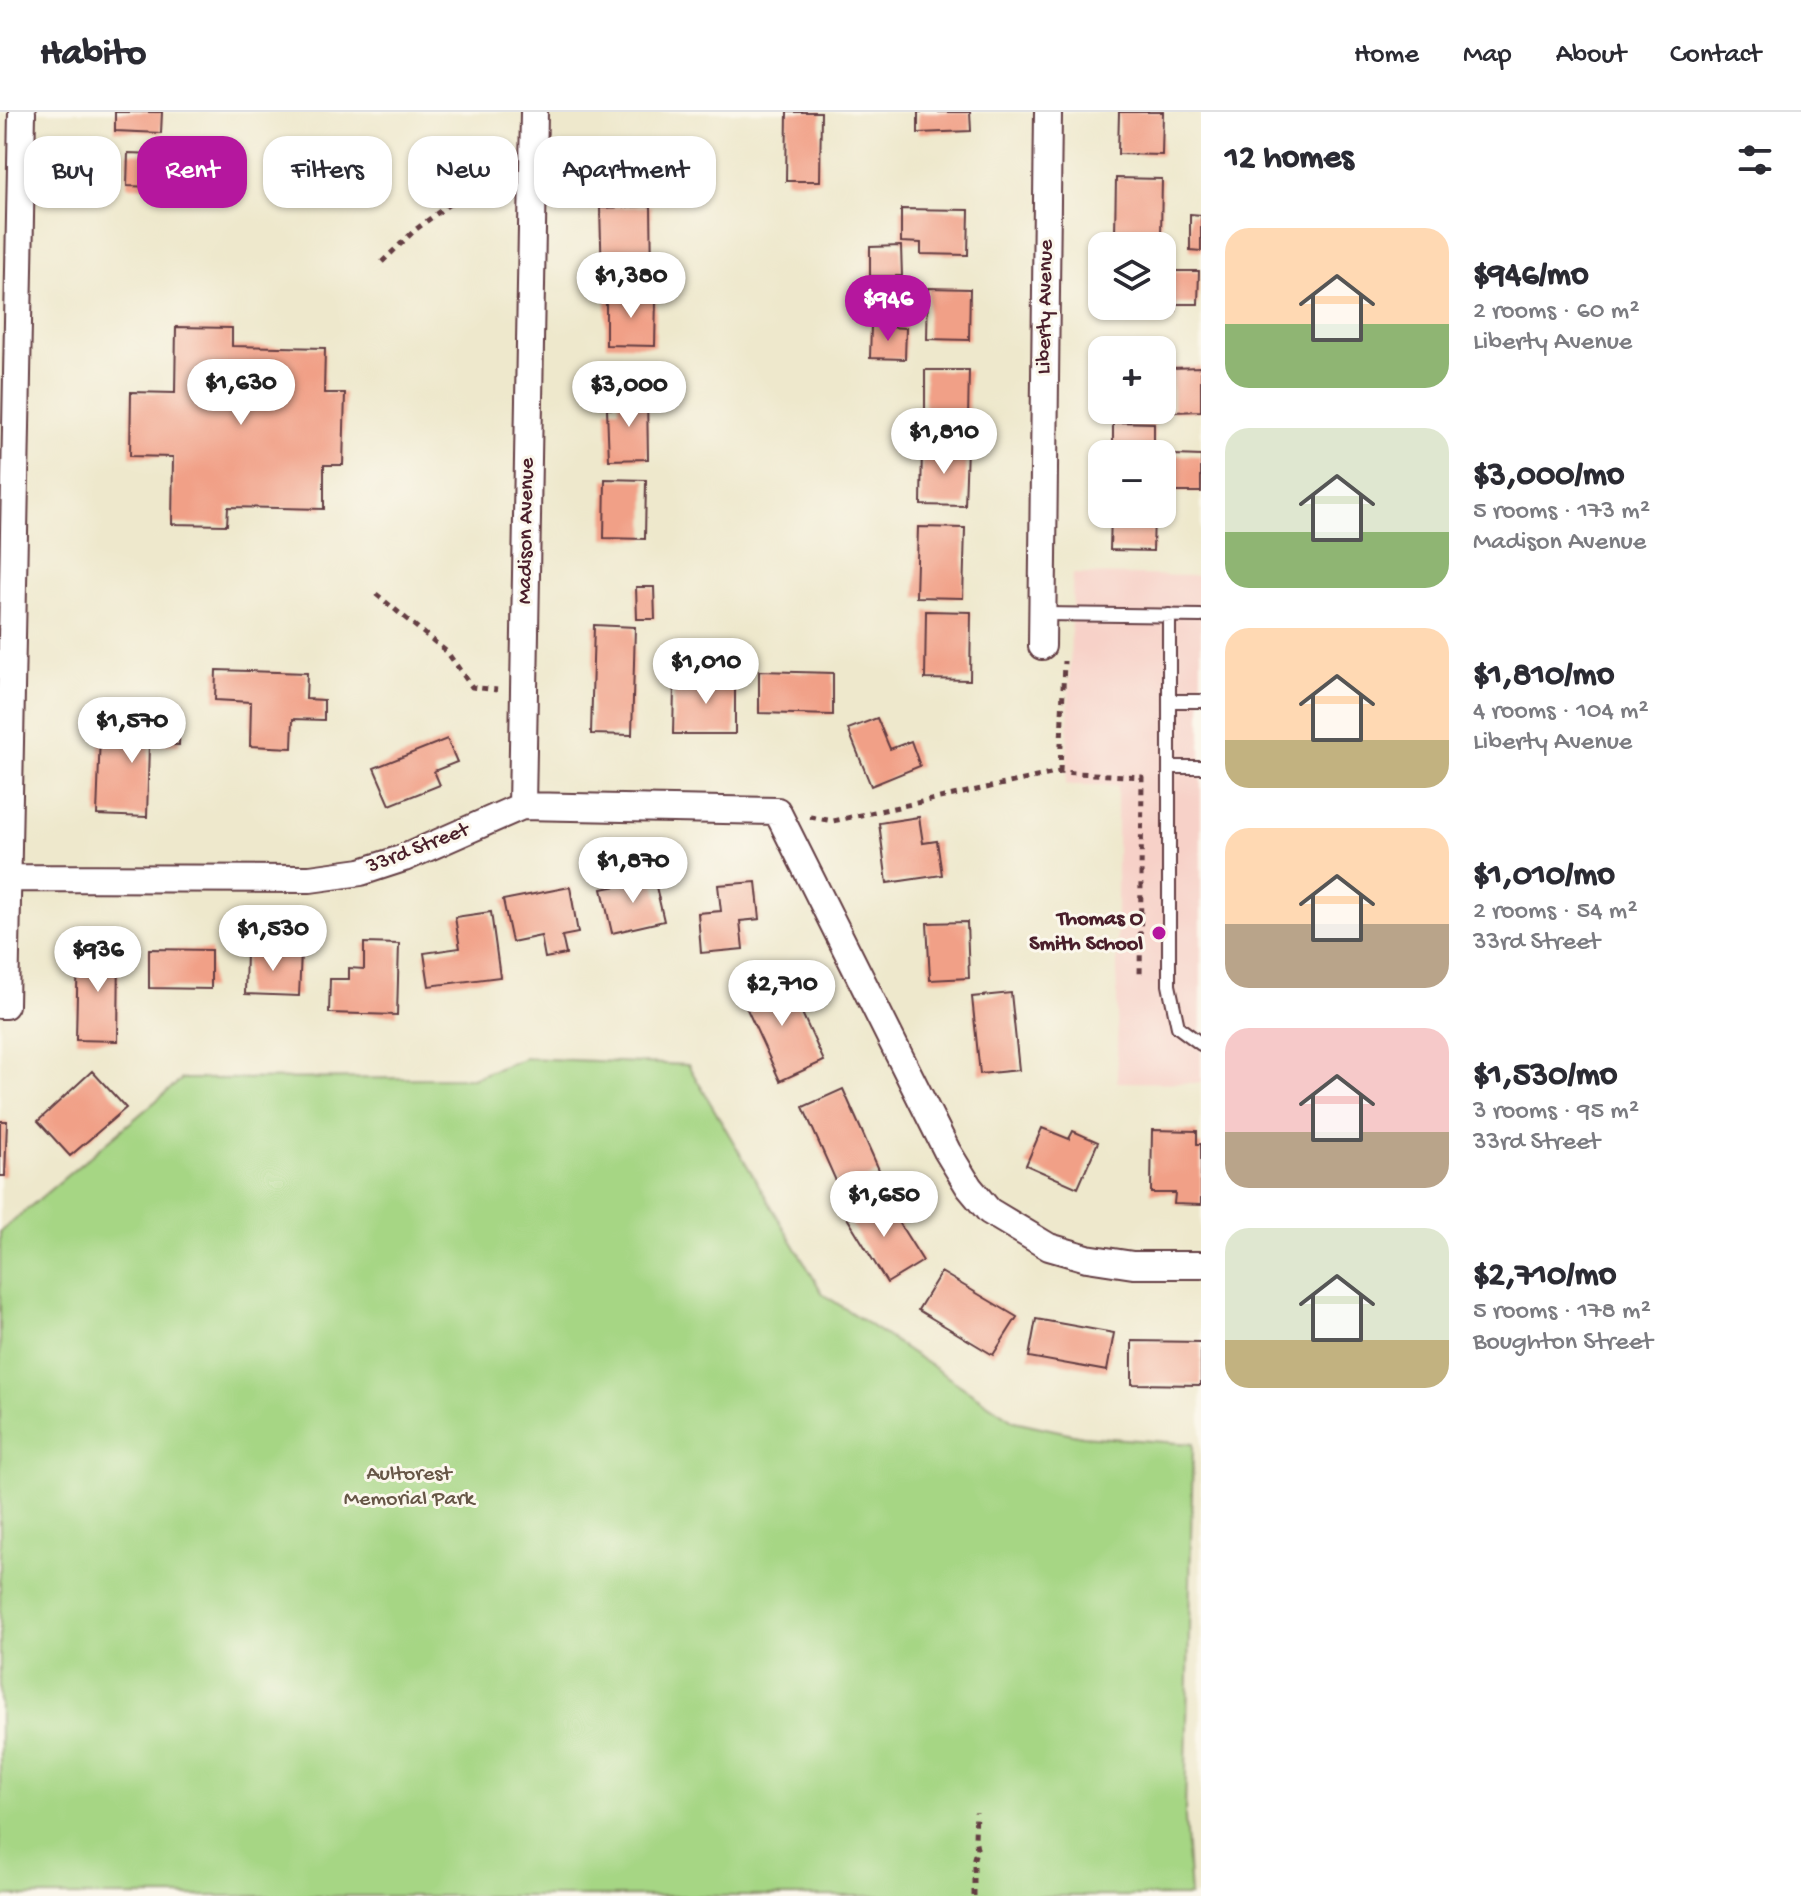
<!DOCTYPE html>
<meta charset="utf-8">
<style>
body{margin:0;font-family:"Gochi Hand",sans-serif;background:#f7f7f7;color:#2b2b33;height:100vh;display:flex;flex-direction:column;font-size:30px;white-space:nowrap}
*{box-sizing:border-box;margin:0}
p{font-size:26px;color:#7c7c81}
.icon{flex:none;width:44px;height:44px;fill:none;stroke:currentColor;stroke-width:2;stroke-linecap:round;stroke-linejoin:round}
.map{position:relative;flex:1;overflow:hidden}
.details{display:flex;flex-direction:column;background:#fff;width:600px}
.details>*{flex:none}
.hud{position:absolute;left:24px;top:24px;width:760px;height:72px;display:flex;gap:16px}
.buttons{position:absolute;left:1088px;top:120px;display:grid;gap:16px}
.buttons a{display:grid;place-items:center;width:88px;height:88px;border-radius:16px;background:#fff;box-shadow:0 2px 6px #0004;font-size:40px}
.price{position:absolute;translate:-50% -68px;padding:0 18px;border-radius:28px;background:#fff;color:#222;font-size:26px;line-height:52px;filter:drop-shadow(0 2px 4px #0008)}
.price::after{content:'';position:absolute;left:50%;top:48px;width:24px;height:18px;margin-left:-12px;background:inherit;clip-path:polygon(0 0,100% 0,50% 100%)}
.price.active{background:#b5179e;color:#fff}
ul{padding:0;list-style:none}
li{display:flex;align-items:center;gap:24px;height:200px;padding:0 24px}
li span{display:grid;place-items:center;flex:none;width:224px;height:160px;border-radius:24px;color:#555}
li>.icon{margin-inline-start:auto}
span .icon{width:96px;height:96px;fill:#fffc;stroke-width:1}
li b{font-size:34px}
h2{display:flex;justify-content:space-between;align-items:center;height:96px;padding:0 24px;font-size:34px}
.chip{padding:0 28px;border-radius:24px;background:#fff;box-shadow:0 2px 6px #0004;font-size:28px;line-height:72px}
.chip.active{background:#b5179e;color:#fff}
header{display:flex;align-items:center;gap:48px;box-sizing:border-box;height:112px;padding:0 40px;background:#fff;border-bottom:2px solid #e1e1e2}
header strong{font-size:38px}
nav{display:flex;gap:44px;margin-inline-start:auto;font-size:28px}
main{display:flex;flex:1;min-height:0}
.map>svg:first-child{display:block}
.built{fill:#f7d1c8}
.green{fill:#a6d684;stroke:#787a58;stroke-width:2}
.building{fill:#f1a087}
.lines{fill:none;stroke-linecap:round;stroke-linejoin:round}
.lane-casing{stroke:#633d43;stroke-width:16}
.street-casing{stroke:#633d43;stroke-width:30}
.path{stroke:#633d43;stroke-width:5;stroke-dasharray:6 6;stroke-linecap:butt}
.lane{stroke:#fff;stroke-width:12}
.street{stroke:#fff;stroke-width:26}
.poi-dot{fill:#b5179e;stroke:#fbf7ec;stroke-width:3}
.labels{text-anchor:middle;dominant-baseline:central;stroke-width:6;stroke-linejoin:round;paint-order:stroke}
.street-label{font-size:22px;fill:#4a1f2b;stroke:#fbf7ec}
.poi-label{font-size:22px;font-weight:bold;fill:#4a1f2b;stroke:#fbf7ec;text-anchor:end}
.park-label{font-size:22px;fill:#665646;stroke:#fbf7ec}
</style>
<header>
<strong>Habito</strong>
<nav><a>Home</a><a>Map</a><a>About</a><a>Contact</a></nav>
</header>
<main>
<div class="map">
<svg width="1201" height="1784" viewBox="0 0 1201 1784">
<rect width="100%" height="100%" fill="#fbf7ec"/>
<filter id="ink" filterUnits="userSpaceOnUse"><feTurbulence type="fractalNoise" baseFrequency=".0125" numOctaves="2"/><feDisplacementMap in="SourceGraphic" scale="16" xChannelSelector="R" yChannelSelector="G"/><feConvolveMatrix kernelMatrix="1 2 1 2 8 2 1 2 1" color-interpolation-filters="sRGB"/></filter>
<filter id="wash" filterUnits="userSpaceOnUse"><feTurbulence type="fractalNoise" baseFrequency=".006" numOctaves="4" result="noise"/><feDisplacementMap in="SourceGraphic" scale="32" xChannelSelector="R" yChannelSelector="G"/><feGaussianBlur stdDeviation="1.8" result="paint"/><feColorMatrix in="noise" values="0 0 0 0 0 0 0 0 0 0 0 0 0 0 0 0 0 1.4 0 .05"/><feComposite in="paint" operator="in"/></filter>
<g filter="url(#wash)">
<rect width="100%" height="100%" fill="#eee8cc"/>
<!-- built -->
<path class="built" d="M1073,462L1201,464V971L1117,970V673H1066Z"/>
<!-- green -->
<path class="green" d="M525,946L688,953L823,1182L1014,1309L1082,1324L1193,1332L1185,1705L1190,1784H0V1120L182,967L472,966Z"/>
<g id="blocks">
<!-- building -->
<path class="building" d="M115,0H162L161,21L115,19Z
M787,0H821L820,69H786Z
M918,0H970L971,19L918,21Z
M1119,0H1163L1162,43L1118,42Z
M128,41L182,43L181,76L127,74Z
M1116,66L1162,67L1161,124L1115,123Z
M651,94L652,162L602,164L600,96Z
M901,97L969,98L968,143L921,142V131L901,130Z
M1190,102L1201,103V139L1190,138Z
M901,134L902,164H870V135Z
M1162,159H1199L1198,192H1176V199L1117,198V194H1162Z
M928,176L970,177L969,228L927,227Z
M606,183L656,184L655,234L606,233Z
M871,214L906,216L905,247L870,246Z
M176,215L232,216V234L325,236L324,281H345L343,353H324V397L228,395L227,413L172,412L173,345L130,344L131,280L175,281Z
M1201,255V299L1173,300L1172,256Z
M925,258H969L968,307H925Z
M647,283L648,347L609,348L607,297H619V284Z
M1113,310L1154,311V342H1113Z
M922,334L967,335L965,394L921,393Z
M1175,343L1201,344V380H1174Z
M605,367L646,368L645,427L604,426Z
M1111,402H1154L1153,439L1110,438Z
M918,415L965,416L963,486L916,485Z
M636,475H654L655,507H637Z
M926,499L971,500L970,568L925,567Z
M594,513L635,515L632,623L591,622Z
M216,558L307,561L306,587L324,588V608L293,607L292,636L250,634L251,590L215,588Z
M759,559L833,561V603L759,601Z
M690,562H735V622H673L674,575H690Z
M152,595L180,596L179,633L149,632L147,705L97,703L100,622L151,624Z
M877,606L890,637L911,629L920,654L871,674L848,617Z
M447,627L457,650L434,659L440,673L390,693L374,656Z
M919,705L923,731L937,729L942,763L887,771L879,711Z
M654,766L664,809L612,821L602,777Z
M756,770L760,807L740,809L743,837L701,841L698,801L721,799L718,773Z
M570,775L578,821L562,824L566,842L545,846L541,824L512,830L503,788Z
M491,800L500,865L429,874L424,841L460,836L455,805Z
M967,810L969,866L930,868L927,811Z
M364,831L399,832L397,903L329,901L330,867H349V856L364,857Z
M78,835L119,836L118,929L76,928Z
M149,837L211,838V877L149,876Z
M246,838L301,840L299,884L245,882Z
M785,864L824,949L780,969L741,884Z
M1011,881L1019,958L980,962L972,885Z
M92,959L126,996L70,1044L38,1009Z
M843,977L880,1060L840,1078L803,995Z
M0,1009H7L5,1064H0Z
M1042,1016L1069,1027L1073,1019L1098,1030L1078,1076L1026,1053Z
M1152,1018L1197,1019V1032H1201V1093L1174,1092L1175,1081H1151Z
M881,1082L923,1149L887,1171L846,1104Z
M941,1160L1017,1205L993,1243L918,1198Z
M1036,1207L1114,1221L1107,1259L1029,1245Z
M1132,1229L1201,1230V1273L1132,1272Z"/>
</g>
</g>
<g filter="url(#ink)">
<use href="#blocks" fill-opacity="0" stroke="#633d43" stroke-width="2"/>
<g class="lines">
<!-- lane casing -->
<g class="lane-casing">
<path id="lane" d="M1043,502L1201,504
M1169,503V873L1178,915L1201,932
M1169,589H1201
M1169,655H1201"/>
</g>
<!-- street casing -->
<g class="street-casing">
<path id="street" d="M1042,534L1048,0
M522,694L534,0
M8,766L310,767L361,760L404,746L522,694L777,699L947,1039L969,1075L989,1099L1049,1135L1087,1146L1133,1153H1201
M0,893H5L22,0"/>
</g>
<!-- path -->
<path class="path" d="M382,150L415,118L456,87L462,84L508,88
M376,482L447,540L472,575L497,578
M1060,660L1064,549
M810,705L833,709L1060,660L1142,665L1140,867
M974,1784V1746L977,1736L975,1726L976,1700"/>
<!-- lane -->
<use href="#lane" class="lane"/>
<!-- street -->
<use href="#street" class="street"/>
</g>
</g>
<!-- markers -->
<circle class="poi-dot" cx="1159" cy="821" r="8"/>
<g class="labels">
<!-- street labels -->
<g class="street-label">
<text transform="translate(1046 195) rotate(-89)">Liberty Avenue</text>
<text transform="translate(527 419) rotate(-89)">Madison Avenue</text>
<text transform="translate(418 737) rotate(-21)">33rd Street</text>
</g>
<!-- poi labels -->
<g class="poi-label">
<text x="1143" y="808">Thomas O<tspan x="1143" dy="25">Smith School</tspan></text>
</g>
<!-- park labels -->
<g class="park-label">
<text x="409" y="1363">Aultorest<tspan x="409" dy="25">Memorial Park</tspan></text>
</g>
</g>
</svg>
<div class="buttons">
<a><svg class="icon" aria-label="layers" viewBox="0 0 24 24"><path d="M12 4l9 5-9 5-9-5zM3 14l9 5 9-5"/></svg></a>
<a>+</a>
<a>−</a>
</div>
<b class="price" style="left:631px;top:208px">$1,380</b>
<b class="price active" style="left:888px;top:231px">$946</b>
<b class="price" style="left:241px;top:315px">$1,630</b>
<b class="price" style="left:629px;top:317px">$3,000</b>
<b class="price" style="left:944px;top:364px">$1,810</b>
<b class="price" style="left:706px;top:594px">$1,010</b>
<b class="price" style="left:132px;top:653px">$1,570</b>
<b class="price" style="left:633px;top:793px">$1,870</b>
<b class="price" style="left:273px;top:861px">$1,530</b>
<b class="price" style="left:98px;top:882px">$936</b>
<b class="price" style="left:782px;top:916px">$2,710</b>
<b class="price" style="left:884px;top:1127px">$1,650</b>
<div class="hud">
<a class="chip">Buy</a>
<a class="chip active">Rent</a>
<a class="chip">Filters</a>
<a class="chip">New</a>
<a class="chip">Apartment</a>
</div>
</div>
<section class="details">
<h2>12 homes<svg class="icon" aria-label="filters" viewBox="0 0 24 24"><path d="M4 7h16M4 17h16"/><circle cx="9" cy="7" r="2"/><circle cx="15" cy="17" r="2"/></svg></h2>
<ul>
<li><span style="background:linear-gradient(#ffd9b3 60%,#8fb573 0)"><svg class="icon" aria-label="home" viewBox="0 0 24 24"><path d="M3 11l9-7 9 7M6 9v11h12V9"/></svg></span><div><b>$946/mo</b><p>2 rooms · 60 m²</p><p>Liberty Avenue</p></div></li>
<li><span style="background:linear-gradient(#dfe7d0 65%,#8fb573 0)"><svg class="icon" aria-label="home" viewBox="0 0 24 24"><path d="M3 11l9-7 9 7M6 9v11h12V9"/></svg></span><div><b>$3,000/mo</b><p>5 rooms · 173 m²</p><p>Madison Avenue</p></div></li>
<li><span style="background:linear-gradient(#ffd9b3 70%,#c2b280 0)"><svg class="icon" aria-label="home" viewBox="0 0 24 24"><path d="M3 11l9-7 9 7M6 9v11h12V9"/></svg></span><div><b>$1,810/mo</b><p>4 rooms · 104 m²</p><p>Liberty Avenue</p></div></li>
<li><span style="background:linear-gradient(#ffd9b3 60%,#b9a48a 0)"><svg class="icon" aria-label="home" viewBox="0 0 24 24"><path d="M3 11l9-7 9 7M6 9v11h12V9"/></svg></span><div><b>$1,010/mo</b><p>2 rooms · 54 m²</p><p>33rd Street</p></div></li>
<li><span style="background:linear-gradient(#f6c9c9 65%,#b9a48a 0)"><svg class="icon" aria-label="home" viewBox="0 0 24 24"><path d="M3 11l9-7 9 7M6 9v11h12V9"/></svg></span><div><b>$1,530/mo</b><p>3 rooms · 95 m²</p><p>33rd Street</p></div></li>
<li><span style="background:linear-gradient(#dfe7d0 70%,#c2b280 0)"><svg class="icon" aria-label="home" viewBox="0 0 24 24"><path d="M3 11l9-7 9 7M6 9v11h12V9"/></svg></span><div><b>$2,710/mo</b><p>5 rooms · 178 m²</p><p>Boughton Street</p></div></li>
</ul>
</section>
</main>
